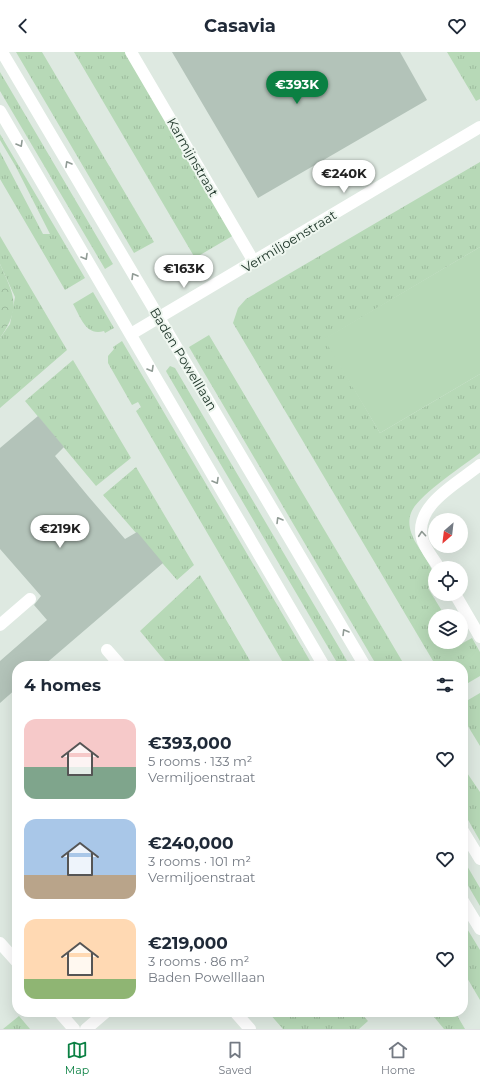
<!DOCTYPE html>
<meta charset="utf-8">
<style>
body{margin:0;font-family:Montserrat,sans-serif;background:#f6f6f7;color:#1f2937;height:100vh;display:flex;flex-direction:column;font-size:15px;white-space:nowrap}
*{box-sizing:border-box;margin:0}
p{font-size:13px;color:#747a83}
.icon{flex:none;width:22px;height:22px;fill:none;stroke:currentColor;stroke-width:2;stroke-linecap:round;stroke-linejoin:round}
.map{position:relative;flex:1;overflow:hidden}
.panel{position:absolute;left:12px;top:609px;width:456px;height:356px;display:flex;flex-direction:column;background:#fff;border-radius:16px;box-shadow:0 4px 16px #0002}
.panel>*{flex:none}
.needle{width:26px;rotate:208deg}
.fabs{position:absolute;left:428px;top:461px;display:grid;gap:8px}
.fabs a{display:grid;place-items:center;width:40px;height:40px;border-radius:50%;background:#fff;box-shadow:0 4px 16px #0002;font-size:20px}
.price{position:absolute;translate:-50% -34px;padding:0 9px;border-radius:14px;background:#fff;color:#222;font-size:13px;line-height:26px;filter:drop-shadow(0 1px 2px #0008)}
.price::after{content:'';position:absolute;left:50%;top:24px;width:12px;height:9px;margin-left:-6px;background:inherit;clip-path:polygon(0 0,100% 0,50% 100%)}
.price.active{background:#0b8043;color:#fff}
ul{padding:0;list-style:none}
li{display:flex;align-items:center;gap:12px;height:100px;padding:0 12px}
li span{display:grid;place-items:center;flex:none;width:112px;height:80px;border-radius:12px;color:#555}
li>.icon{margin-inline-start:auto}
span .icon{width:48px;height:48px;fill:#fffc;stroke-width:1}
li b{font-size:17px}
h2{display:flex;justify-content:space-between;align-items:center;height:48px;padding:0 12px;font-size:17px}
header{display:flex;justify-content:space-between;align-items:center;height:52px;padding:0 12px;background:#fff;font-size:18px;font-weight:700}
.tabs{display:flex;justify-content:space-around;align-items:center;height:56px;border-top:1px solid #e0e1e3;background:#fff;font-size:11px;color:#747a83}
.tabs a{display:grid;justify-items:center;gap:2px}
.tabs .active{color:#0b8043}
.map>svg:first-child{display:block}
.grass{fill:url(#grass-tufts)}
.forest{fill:url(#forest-crowns)}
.pitch{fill:#b7d9b7}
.building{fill:#b3c3b9}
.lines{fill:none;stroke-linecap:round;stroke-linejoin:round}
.lane{stroke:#fff;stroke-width:12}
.street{stroke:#fff;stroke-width:12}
.secondary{stroke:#fff;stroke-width:12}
.oneway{stroke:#909b95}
.labels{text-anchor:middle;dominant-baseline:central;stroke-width:4;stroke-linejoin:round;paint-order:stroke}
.street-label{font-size:13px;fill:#20372b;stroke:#eef6ef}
</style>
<header><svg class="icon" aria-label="back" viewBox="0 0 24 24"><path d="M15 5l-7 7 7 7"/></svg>Casavia<svg class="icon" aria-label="heart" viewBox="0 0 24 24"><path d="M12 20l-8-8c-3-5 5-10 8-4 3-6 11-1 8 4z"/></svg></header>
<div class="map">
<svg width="480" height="977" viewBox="0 0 480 977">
<defs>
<pattern id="grass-tufts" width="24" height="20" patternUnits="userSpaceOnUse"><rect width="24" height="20" fill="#b7d9b7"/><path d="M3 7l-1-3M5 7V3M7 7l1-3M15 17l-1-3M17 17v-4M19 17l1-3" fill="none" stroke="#9dbb9e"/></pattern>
<pattern id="forest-crowns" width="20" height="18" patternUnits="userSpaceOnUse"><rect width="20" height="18" fill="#b7d9b7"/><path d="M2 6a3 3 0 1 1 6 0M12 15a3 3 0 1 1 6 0" fill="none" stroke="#9dbb9e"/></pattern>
</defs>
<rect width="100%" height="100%" fill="#dee9e1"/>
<!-- grass -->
<path class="grass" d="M16,0H42L154,190L134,201Z
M74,0H127L234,183L195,206Z
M447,0H480V47L476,49Z
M0,20L113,212L105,217L0,39Z
M0,82L85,226L65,238L0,127V100L43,182H50L16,115L0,88Z
M480,110V195L325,287L380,381L480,322V401C464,413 417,444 411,461C407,472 411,482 416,491C423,503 435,517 435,532L428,536L445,564H435V590H460L461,592L472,586L480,600V624L463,634V614H436L233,271L238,256L246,247Z
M0,184L67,298L0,356V286L10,272L15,245L0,212Z
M93,240L114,276L105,281L104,279C86,285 80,264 73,252Z
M209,283L405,614H377L189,295Z
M122,289L313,614H285L136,359L141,355L138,350L132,353L108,311V304L114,297L113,295Z
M73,308L131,406L96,434L25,349Z
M170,314L175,316L350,614H339L167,321L166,319Z
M136,415L194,513L177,528L103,443Z
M200,523L253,614H169L140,579Z
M480,641V694L463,666V651Z
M463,715L480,740V789L463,759Z
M463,807L480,836V854L463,825Z
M463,870L480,898V948L463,919Z
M268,960H360L368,969L359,977H283Z
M430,960H455L465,977H444Z
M19,964L30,977H3Z"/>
<!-- forest -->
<path class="forest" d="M0,212C14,244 22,255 0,286Z"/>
<!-- pitch -->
<path class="pitch" d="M480,195V322L380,381L324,287Z"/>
<!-- building -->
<path class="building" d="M172,0H400L427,48L258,146Z
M38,364L64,395L55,404L88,444L125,487L137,480L163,511L43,614H17V636L0,651V609L47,568L34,553L41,544L0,497V396Z"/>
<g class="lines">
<!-- lane -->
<path class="lane" d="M0,573L30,547"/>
<!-- street -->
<path class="street" d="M131,0L254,210
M131,282L480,75
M439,516C434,507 424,496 422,486C414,453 458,431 480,413
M455,542L480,585
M107,598L121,614
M0,891L17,910
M59,960L74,977
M235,960L250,977
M86,977L106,960"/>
<!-- secondary -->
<path class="secondary" d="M2,0L365,614
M0,59L324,614
M463,779L480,807
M463,849L480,877"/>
</g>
<!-- one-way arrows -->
<defs><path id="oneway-chevron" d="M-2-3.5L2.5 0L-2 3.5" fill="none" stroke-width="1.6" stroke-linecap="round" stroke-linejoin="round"/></defs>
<g class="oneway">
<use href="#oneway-chevron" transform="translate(20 92) rotate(60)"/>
<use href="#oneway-chevron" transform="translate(68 112) rotate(-120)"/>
<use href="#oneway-chevron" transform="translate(85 205) rotate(60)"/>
<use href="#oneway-chevron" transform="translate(134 224) rotate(-121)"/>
<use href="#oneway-chevron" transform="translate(151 317) rotate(60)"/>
<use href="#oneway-chevron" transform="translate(216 429) rotate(60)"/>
<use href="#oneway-chevron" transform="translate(279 468) rotate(-121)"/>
<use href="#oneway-chevron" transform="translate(422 482) rotate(-95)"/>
<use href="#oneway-chevron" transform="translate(345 580) rotate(-121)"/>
</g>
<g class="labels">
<!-- street labels -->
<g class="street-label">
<text transform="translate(193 105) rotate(60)">Karmijnstraat</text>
<text transform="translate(289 189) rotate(-31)">Vermiljoenstraat</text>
<text transform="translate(184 307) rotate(59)">Baden Powelllaan</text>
</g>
</g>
</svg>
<div class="fabs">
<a><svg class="needle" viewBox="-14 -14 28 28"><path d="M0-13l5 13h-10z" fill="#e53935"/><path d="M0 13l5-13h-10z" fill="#747a83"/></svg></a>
<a><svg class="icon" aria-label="locate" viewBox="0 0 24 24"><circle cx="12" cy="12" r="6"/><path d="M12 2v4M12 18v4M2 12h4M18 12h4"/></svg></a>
<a><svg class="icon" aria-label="layers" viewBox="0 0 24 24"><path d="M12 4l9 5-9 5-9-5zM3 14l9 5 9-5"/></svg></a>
</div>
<b class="price active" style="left:297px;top:53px">€393K</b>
<b class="price" style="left:344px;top:142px">€240K</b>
<b class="price" style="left:184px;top:237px">€163K</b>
<b class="price" style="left:60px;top:497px">€219K</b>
<section class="panel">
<h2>4 homes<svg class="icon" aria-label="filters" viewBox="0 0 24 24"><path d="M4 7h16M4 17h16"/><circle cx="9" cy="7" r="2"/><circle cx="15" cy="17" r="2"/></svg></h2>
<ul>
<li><span style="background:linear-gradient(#f6c9c9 60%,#7fa58c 0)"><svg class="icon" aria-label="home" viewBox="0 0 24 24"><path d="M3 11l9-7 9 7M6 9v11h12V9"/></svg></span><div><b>€393,000</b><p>5 rooms · 133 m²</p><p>Vermiljoenstraat</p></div><svg class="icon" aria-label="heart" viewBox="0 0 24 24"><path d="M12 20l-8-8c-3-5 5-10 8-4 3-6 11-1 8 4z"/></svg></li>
<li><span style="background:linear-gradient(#a9c7e8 70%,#b9a48a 0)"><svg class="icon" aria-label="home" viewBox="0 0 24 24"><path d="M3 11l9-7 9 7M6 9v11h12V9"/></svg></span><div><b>€240,000</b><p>3 rooms · 101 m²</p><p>Vermiljoenstraat</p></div><svg class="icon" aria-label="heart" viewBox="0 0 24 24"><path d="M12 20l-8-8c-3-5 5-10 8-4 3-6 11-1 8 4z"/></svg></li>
<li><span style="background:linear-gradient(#ffd9b3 75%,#8fb573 0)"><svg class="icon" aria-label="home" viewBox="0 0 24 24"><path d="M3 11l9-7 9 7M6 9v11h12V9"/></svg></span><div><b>€219,000</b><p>3 rooms · 86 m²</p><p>Baden Powelllaan</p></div><svg class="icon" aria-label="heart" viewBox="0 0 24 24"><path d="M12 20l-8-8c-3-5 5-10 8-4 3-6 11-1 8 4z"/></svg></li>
</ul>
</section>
</div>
<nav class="tabs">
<a class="active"><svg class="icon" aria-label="map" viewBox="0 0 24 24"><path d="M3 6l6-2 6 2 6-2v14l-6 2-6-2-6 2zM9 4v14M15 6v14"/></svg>Map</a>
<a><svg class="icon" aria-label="saved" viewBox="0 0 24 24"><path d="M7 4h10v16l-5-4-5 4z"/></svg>Saved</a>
<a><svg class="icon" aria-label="home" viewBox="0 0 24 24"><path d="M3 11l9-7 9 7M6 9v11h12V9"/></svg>Home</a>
</nav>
